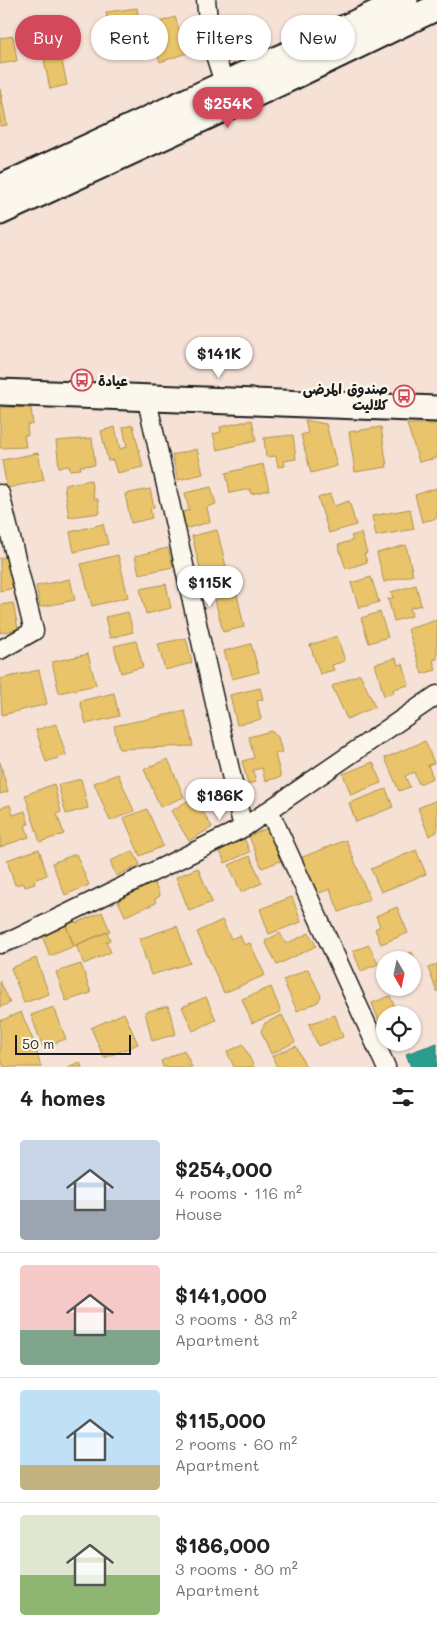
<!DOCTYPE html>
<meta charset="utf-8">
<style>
body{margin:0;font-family:Mali,"Playpen Sans Arabic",sans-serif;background:#f2f2f2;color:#222;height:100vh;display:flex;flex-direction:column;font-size:19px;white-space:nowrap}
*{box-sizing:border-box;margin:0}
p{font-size:16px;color:#767676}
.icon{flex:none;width:28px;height:28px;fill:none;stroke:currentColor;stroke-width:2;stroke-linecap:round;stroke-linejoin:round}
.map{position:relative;height:1067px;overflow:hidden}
.side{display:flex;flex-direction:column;background:#fff;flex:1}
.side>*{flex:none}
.guide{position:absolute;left:15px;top:15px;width:408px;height:45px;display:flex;gap:10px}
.needle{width:32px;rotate:171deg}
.fabs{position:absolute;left:376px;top:951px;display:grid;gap:10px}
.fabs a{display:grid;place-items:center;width:45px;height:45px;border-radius:50%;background:#fff;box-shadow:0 1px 4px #0004;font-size:25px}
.scale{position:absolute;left:15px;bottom:12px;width:116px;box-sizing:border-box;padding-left:5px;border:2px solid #1c1c1c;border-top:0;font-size:14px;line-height:18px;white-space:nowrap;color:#1c1c1c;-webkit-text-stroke:4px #fbf7ec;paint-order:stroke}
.price{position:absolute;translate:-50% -42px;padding:0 11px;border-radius:18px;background:#fff;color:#222;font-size:16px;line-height:32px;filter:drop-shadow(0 1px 2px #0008)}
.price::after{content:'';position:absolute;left:50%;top:30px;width:15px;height:11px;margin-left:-8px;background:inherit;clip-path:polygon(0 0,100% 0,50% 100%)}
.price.current{background:#d1495b;color:#fff}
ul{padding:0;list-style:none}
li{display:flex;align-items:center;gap:15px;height:125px;padding:0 20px}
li+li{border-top:1px solid #e0e0e0}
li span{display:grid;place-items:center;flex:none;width:140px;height:100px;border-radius:5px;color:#555}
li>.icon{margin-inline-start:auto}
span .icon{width:60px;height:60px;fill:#fffc;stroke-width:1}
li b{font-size:21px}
h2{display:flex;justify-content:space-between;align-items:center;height:60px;padding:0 20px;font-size:21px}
.chip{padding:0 18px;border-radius:22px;background:#fff;box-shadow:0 1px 4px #0004;font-size:18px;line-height:45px}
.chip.current{background:#d1495b;color:#fff}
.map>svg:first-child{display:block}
.homes{fill:#e9c46a;stroke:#ac9253}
.schools{fill:#2a9d8f;stroke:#26766c}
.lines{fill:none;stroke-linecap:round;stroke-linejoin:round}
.street-casing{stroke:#1c1c1c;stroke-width:21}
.secondary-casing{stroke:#1c1c1c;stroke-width:29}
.street{stroke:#fbf7ec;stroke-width:18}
.secondary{stroke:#fbf7ec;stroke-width:25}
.labels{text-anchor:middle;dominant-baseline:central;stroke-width:5;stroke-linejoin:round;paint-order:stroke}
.poi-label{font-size:14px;font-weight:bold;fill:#1c1c1c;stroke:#fbf7ec;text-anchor:start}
</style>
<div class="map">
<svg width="437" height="1067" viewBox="0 0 437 1067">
<rect width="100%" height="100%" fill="#f5e1d5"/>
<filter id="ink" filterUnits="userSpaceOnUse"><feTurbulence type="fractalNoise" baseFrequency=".02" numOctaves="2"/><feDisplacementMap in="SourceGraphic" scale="10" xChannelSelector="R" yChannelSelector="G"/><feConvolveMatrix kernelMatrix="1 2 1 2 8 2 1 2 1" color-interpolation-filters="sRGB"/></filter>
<g filter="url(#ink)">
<!-- homes -->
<path class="homes" d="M137,8L141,33L114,37L113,24H108L106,12Z
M175,17L187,53L160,62L148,26Z
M13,36L17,61L0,64V38Z
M61,56L67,85L50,89L44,60Z
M0,89L7,125L0,126Z
M0,407L31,408L33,424L27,425L28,435H24L26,447L0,448Z
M252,420L256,441L217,450L213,434L221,432L220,427Z
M305,420L326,424L337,466L311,473L301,435L308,433Z
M407,424H437V458L419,462Z
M133,425L143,467L117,473L113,460L108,461L101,431L115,427L120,449L127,447L123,427Z
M381,427L387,467L355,472L349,432Z
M293,435L296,459L284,461L285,466L278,467L276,456L266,457L264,438Z
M92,438L95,465L80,466L81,469L70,470L69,466L59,467L56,441Z
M197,449L203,474L178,480L172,455Z
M38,453L44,480L7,488L2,460Z
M263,464L269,490L251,494L250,489L230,493L226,473Z
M91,480L94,499H98L100,513L69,517L64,485Z
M211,487L216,504L207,507L210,522L184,529L180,513L189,510L185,493Z
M437,488V518L422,522L415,495Z
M150,489L154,507L150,508L152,518L131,523L125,494Z
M330,494L334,506L349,501L356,525L329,533L318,498Z
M410,509L414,529L376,536L372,516Z
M103,524L108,544L74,552L70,532Z
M217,530L228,574L203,580L192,536Z
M361,533L367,553L364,554L367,562L346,569L338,545L353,540L351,536Z
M406,545L413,575L384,582L377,553Z
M168,548L173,567L139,574L135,556Z
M118,555L128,597L92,606L81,564Z
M6,557L14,588L0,591V558Z
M371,577L379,602L359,608L351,583Z
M70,579L75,600L40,607L36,586Z
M166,584L171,608L146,614L140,589Z
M416,585L421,605L410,608L412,616L394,621L388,599L393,598L391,592Z
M237,594L244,627L223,632L215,600Z
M13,603L18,629L0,633V605Z
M128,612L133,632L110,638L105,617Z
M380,612L388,637L369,643L361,618Z
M437,620V659L433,660L436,670L422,674L408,629Z
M337,636L345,661L332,665L334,670L320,674L310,645Z
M186,638L192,663L165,670L158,644Z
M136,641L143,667L121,673L114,646Z
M251,644L259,672L232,679L224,651Z
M88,654L96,685L59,693L52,662Z
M396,658L398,665L403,664L409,685L393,689L394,693L384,696L375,664Z
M39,670L47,704L2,715L0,679Z
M360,674L375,707L347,719L332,686Z
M260,688L263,699L257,701L261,719L237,725L230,695Z
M114,693L119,716L86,724L80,701Z
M185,711L193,746L119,749L114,726Z
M56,724L66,755L46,762L36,730Z
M271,731L278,737L282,752L275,754L281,777L265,781L262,768L253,770L256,782L248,784L242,761L254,758L249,737Z
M425,741L434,763L428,765L433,778L419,784L414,772L405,776L410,787L399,791L385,758Z
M168,759L184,797L160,807L144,769Z
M0,762L8,792L0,794Z
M373,762L381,783L351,795L343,774Z
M118,774L134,811L110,821L94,783Z
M81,779L88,808L66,814L58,785Z
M54,784L61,812L57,814L64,834L40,842L25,795Z
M386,789L393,807L356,822L349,803Z
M194,797L212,827L189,841L171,811Z
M437,800V832L429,836L418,808Z
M10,805L13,815L25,811L29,824L25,825L29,837L0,847V808Z
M147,809L163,846L140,856L124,818Z
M270,827L283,860L262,868L249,836Z
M244,838L250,852L225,863L219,849Z
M346,840L370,899L339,912L330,889L319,893L311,885L300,858Z
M39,849L47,875L34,880L35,884L25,887L24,883L15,885L7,860Z
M416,850L426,874L381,892L371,869Z
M133,851L140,865L116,876L110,861Z
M76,854L89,885L65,895L52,863Z
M250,856L262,883L241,892L229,865Z
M198,868L212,902L189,911L176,877Z
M153,880L160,896L155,899L156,903L125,916L116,896Z
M292,897L301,922L269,934L260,909Z
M397,907L408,933L381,944L375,929L380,926L376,916Z
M102,912L110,931L74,946L64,921L74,917L76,923Z
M222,920L231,939L240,935L244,945L250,943L265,975L224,993L197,932Z
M64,921L74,946L50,956L41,933Z
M177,926L190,963L151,975L139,939Z
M107,932L110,940L106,942L111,952L84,964L76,945Z
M280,933L286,944L309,933L316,946L277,965L265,941Z
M369,945L378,964L361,971L353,951Z
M412,952L421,976L412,980V960H393Z
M36,958L49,994L24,1003L11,968Z
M81,964L91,993L66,1001L56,972Z
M437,964V992L428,968Z
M308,969L321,996L318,1002L297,1011L283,980Z
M0,981L10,1003L0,1007Z
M271,987L281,1012L252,1023L242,999Z
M390,996L398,1015H385V1022L380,1024L372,1003Z
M206,997L216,1020L193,1031L182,1007Z
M168,1006L176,1034L152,1041L145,1012Z
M54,1007L66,1039L43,1047L31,1015Z
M21,1012L33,1040L41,1067H4L0,1058V1021Z
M124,1013L138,1044L104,1058L91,1028Z
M282,1015L295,1042L271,1054L261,1031L265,1023Z
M335,1015L343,1037L318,1046L309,1024Z
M243,1044L254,1067H234L227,1052Z
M296,1046L306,1067H277L272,1056Z
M184,1050L192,1067H163L161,1061Z
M80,1062L82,1067H67Z"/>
<!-- schools -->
<path class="schools" d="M437,1043V1067H411L406,1054Z"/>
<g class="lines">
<!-- street casing -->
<g class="street-casing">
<path id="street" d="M206,0L210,39L224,83
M146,396L243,828
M0,494L34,631L0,650
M269,810L386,1067
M0,944L15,939L243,828L437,695"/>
</g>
<!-- secondary casing -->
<g class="secondary-casing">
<path id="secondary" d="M0,188L405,0
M0,212L290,78L437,7
M0,392L437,409"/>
</g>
<!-- street -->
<use href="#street" class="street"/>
<!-- secondary -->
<use href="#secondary" class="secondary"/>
</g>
</g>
<!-- icons -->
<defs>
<g id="bus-ring" transform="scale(1.125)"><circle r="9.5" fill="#fbf7ec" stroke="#d1495b" stroke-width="1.5"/><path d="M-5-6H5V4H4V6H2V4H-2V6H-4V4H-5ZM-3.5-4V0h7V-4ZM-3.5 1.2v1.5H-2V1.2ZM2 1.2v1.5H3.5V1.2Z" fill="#d1495b"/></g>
</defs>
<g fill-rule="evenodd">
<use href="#bus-ring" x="82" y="380"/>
<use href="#bus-ring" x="404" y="396"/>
</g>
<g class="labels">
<!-- poi labels -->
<g class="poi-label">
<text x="98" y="380">عيادة</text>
<text x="388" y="388" text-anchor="end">صندوق المرضى<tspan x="388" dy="16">كلاليت</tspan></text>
</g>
</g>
</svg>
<div class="fabs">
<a><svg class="needle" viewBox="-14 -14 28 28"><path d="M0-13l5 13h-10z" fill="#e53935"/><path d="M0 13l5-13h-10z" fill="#767676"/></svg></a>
<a><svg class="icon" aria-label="locate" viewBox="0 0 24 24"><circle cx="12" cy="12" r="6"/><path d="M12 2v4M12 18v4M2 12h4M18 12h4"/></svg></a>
</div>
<div class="scale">50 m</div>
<b class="price current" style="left:228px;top:129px">$254K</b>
<b class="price" style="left:219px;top:379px">$141K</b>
<b class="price" style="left:210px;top:608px">$115K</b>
<b class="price" style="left:220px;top:821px">$186K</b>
<div class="guide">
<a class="chip current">Buy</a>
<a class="chip">Rent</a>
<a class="chip">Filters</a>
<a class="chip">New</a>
</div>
</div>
<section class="side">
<h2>4 homes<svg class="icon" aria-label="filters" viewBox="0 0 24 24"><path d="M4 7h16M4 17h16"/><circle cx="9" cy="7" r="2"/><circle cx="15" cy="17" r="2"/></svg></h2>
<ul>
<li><span style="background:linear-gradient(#c9d6e8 60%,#9aa5b1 0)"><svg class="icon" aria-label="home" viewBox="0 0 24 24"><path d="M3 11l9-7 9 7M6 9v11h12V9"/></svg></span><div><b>$254,000</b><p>4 rooms · 116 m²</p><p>House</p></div></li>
<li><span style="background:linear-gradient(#f6c9c9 65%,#7fa58c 0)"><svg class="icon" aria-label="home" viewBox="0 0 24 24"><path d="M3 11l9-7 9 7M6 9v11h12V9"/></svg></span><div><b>$141,000</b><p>3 rooms · 83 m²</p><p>Apartment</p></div></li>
<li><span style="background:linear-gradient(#bfe0f5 75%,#c2b280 0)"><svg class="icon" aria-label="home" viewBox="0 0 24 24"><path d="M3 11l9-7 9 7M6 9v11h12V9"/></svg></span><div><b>$115,000</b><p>2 rooms · 60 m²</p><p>Apartment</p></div></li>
<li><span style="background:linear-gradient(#dfe7d0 60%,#8fb573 0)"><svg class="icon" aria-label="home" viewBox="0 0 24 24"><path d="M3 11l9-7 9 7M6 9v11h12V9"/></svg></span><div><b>$186,000</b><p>3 rooms · 80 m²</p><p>Apartment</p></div></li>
</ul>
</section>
